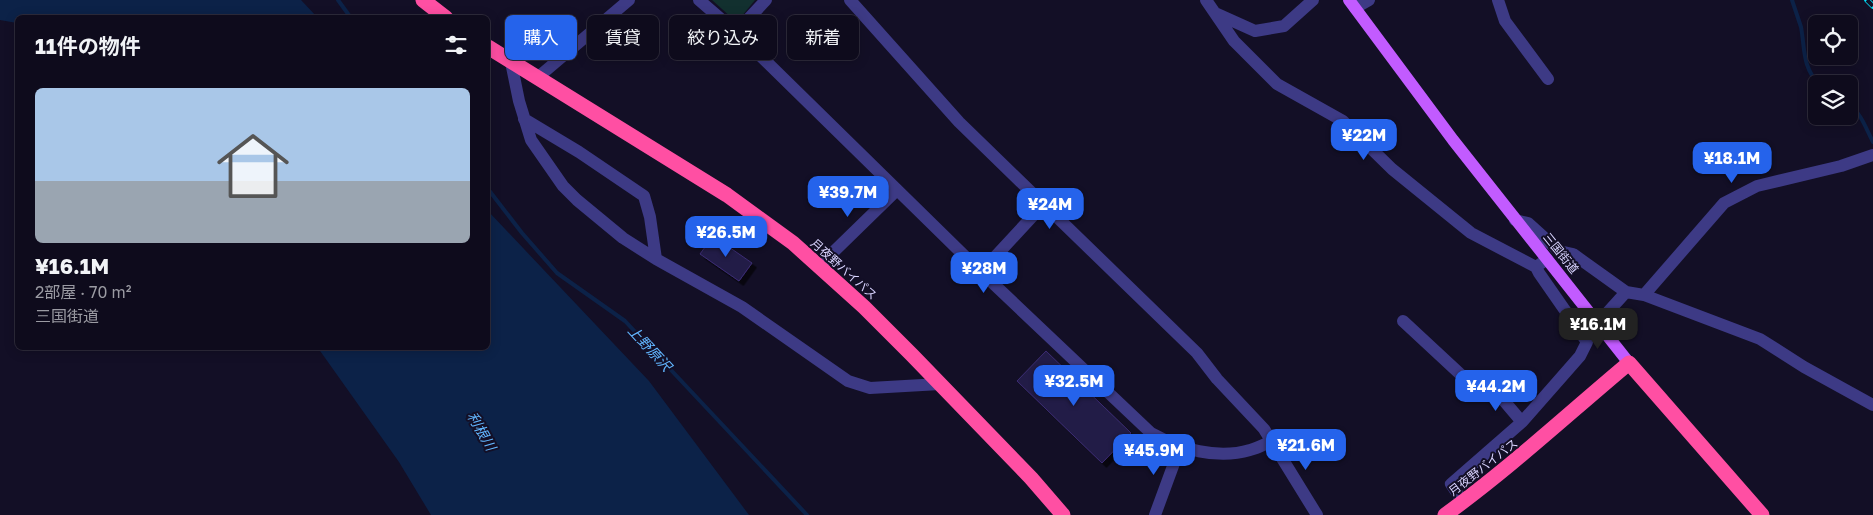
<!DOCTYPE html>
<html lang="ja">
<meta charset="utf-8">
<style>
body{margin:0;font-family:"Golos Text","Noto Sans JP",sans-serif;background:#171425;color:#f1f3f6;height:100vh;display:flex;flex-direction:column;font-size:19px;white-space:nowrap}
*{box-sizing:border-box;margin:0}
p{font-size:16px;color:#9b9ba3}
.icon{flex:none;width:28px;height:28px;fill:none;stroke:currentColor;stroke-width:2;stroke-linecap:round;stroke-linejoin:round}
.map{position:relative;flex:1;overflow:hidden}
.sheet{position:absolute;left:15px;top:15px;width:475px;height:335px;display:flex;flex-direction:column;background:#0e0b1c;border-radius:8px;box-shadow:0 2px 12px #0003,0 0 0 1px #2e2b3b}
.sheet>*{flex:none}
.hud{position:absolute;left:505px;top:15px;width:475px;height:45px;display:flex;gap:10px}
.tools{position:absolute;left:1808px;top:15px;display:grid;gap:10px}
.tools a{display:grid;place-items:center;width:50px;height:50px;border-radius:8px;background:#0e0b1c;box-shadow:0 2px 12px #0003,0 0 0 1px #2e2b3b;font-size:25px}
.price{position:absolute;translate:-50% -42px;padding:0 11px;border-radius:10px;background:#2563eb;color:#fff;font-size:16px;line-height:32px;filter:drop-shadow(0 1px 2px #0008)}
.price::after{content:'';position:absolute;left:50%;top:30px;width:15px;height:11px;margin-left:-8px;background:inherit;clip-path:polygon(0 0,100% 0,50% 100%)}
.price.on{background:#222;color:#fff}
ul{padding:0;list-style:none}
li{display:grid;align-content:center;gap:10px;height:265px;padding:0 20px}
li+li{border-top:1px solid #2e2b3b}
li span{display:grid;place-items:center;height:155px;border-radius:8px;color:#555}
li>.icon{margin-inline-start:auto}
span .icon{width:90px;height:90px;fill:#fffc;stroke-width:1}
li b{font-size:21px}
h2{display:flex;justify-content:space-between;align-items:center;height:60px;padding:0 20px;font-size:21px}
.pill{padding:0 18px;border-radius:8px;background:#0e0b1c;box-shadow:0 2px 12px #0003,0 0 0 1px #2e2b3b;font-size:18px;line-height:45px}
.pill.on{background:#2563eb;color:#fff}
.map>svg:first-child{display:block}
.green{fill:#12302f}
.water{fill:#0c2248}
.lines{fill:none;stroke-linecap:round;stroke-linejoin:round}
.stream{stroke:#0c2248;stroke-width:4}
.building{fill:#241b47;stroke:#3b2d73;filter:url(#shadow)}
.minor{stroke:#3d3a85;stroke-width:12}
.major{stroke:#c25bff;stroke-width:12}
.highway{stroke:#ff4fa3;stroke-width:15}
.rail-casing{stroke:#00e5ff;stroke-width:5.5}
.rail{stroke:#130f26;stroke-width:4;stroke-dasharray:11;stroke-linecap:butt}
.labels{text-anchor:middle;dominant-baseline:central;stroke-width:4;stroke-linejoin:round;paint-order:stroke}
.street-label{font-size:12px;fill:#d9d4ff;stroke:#130f26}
.water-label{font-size:14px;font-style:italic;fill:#62b6ff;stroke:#130f26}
</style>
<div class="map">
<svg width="1873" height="515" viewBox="0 0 1873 515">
<defs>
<filter id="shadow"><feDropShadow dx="4.5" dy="4.5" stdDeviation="0" flood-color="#0009"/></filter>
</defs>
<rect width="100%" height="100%" fill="#130f26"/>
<!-- green -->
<path class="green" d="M712,0H755L741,17L732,18Z"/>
<!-- water -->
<path class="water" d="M0,0H301L317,17L18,18L17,23L0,20Z
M488,211L649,381L749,515H431L399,462L318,348H488Z"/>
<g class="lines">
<!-- stream -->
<path class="stream" d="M338,0L351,18
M1792,0C1795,9 1798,18 1801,27C1805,48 1802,67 1819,84
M1849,105C1862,114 1866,129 1873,142
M488,189L522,233L557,273L625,321L807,515"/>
</g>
<!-- building -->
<path class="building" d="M713,236L752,263L739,281L700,254Z
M1046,351L1131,433L1102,463L1017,381Z"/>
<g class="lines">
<!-- minor -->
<path class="minor" d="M699,0L736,32L981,272L1151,433C1180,449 1217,460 1250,450C1258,448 1265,444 1272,441
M850,0L959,122L1197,353L1217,379L1264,429L1317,515
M1206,0L1234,41L1277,84L1343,121L1392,169L1471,233L1536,267L1547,259
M1498,0L1505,21L1548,79
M1355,8L1369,0
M1215,13L1255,31L1284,26L1313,0
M736,32L766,0
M511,62L519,101L531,140L563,186L577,200L623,238L656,259L742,307L848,381L870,388L940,384
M537,78L629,0
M524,119L579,152L644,196L650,217L656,259
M1515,220L1528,223L1559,251L1573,254L1626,292L1644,295L1760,339L1804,367L1873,405
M819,266L897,190
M981,272L1043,205
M1644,295L1724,203L1757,186L1841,166L1873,155
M1403,321L1473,386L1494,389L1522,422L1451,484L1463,502
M1598,323L1626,292
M1522,422L1580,356L1587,342L1539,273L1536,267
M1155,515L1180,447"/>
<!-- major -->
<path class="major" d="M1349,0L1453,140L1629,363"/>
<!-- highway -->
<path class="highway" d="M423,0L446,18
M488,47L727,195L793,243L864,307L912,355L1031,478L1063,515
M1445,515C1510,468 1568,414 1629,363L1762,515"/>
<!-- rail casing -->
<g class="rail-casing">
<path id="rail" d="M1867,0L1873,6"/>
</g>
<!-- rail -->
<use href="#rail" class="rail"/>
</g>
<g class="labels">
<!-- street labels -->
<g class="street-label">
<text transform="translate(1561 253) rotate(51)">三国街道</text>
<text transform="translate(844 269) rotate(42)">月夜野バイパス</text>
<text transform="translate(1483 467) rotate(-38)">月夜野バイパス</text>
</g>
<!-- water labels -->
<g class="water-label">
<text transform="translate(650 348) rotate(47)">上野原沢</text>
<text transform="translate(482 431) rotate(60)">利根川</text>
</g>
</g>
</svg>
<div class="tools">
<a><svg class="icon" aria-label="locate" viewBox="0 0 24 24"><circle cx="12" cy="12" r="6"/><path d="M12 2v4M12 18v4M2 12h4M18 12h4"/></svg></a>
<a><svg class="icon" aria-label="layers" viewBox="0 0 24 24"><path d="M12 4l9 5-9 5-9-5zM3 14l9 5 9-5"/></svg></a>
</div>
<b class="price" style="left:1364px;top:161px">¥22M</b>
<b class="price" style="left:1732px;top:184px">¥18.1M</b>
<b class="price" style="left:848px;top:218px">¥39.7M</b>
<b class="price" style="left:1050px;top:230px">¥24M</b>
<b class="price" style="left:726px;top:258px">¥26.5M</b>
<b class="price" style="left:984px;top:294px">¥28M</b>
<b class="price on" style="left:1598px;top:350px">¥16.1M</b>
<b class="price" style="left:1074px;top:407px">¥32.5M</b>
<b class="price" style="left:1496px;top:412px">¥44.2M</b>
<b class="price" style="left:1306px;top:471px">¥21.6M</b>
<b class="price" style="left:1154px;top:476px">¥45.9M</b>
<div class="hud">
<a class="pill on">購入</a>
<a class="pill">賃貸</a>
<a class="pill">絞り込み</a>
<a class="pill">新着</a>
</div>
<section class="sheet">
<h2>11件の物件<svg class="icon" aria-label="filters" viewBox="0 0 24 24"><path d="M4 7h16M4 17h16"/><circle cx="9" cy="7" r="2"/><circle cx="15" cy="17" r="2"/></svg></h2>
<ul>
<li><span style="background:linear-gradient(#a9c7e8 60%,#9aa5b1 0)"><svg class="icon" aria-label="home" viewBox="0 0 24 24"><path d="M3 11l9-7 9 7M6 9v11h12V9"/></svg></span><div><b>¥16.1M</b><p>2部屋 · 70 m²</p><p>三国街道</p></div></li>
</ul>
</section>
</div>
